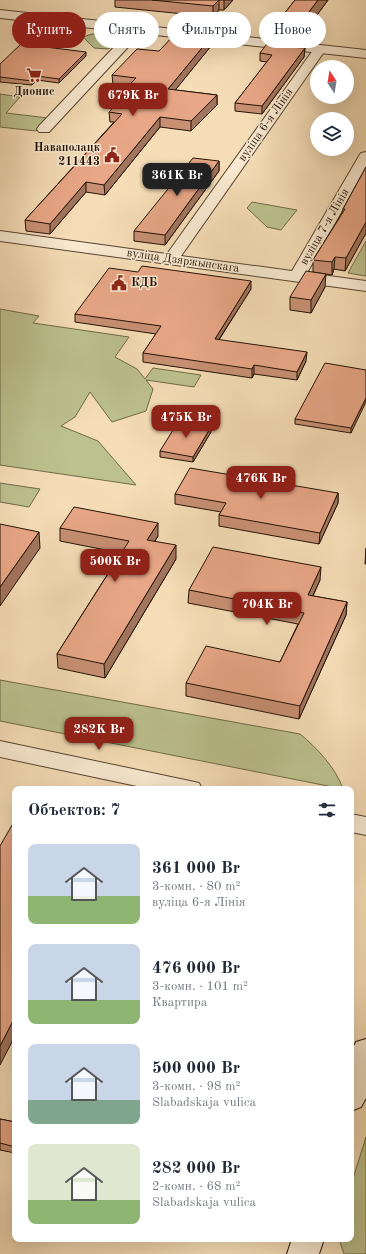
<!DOCTYPE html>
<html lang="ru">
<meta charset="utf-8">
<style>
body{margin:0;font-family:"Old Standard TT",serif;background:#f6f6f7;color:#1f2937;height:100vh;display:flex;flex-direction:column;font-size:15px;white-space:nowrap}
*{box-sizing:border-box;margin:0}
p{font-size:13px;color:#747a83}
.icon{flex:none;width:22px;height:22px;fill:none;stroke:currentColor;stroke-width:2;stroke-linecap:round;stroke-linejoin:round}
.map{position:relative;flex:1;overflow:hidden}
.details{position:absolute;left:12px;top:786px;width:342px;height:456px;display:flex;flex-direction:column;background:#fff;border-radius:8px;box-shadow:0 4px 16px #0002}
.details>*{flex:none}
.hud{position:absolute;left:12px;top:12px;width:342px;height:36px;display:flex;gap:8px}
.needle{width:26px;rotate:348deg}
.fabs{position:absolute;left:310px;top:60px;display:grid;gap:8px}
.fabs a{display:grid;place-items:center;width:44px;height:44px;border-radius:50%;background:#fff;box-shadow:0 4px 16px #0002;font-size:20px}
.price{position:absolute;translate:-50% -34px;padding:0 9px;border-radius:8px;background:#8f2418;color:#fff;font-size:13px;line-height:26px;filter:drop-shadow(0 1px 2px #0008)}
.price::after{content:'';position:absolute;left:50%;top:24px;width:12px;height:9px;margin-left:-6px;background:inherit;clip-path:polygon(0 0,100% 0,50% 100%)}
.price.on{background:#222;color:#fff}
ul{padding:0;list-style:none}
li{display:flex;align-items:center;gap:12px;height:100px;padding:0 16px}
li span{display:grid;place-items:center;flex:none;width:112px;height:80px;border-radius:8px;color:#555}
li>.icon{margin-inline-start:auto}
span .icon{width:48px;height:48px;fill:#fffc;stroke-width:1}
li b{font-size:17px}
h2{display:flex;justify-content:space-between;align-items:center;height:48px;padding:0 16px;font-size:17px}
.pill{padding:0 14px;border-radius:18px;background:#fff;box-shadow:0 4px 16px #0002;font-size:14px;line-height:36px}
.pill.on{background:#8f2418;color:#fff}
.map>svg:first-child{display:block}
.green{fill:#bcc18e;stroke:#706a49}
.lines{fill:none;stroke-linecap:round;stroke-linejoin:round}
.minor-casing{stroke:#584531;stroke-width:2}
.tertiary-casing{stroke:#584531;stroke-width:2}
.secondary-casing{stroke:#231204;stroke-width:2}
.minor{fill:#f8e9d0;fill-rule:evenodd}
.tertiary{fill:#f8e9d0;fill-rule:evenodd}
.secondary{fill:#f8e9d0;fill-rule:evenodd}
.wall{fill:#c89074;stroke:#231204}
.shaded-wall{fill:#a2755e;stroke:#231204}
.building{fill:#e8a787;stroke:#231204}
.labels{text-anchor:middle;dominant-baseline:central;stroke-width:3;stroke-linejoin:round;paint-order:stroke}
.far-poi-label{font-size:12px;font-weight:bold;fill:#231204;stroke:#f8e9d0}
.far-street-label{font-size:12px;fill:#231204;stroke:#f8e9d0}
</style>
<div class="map">
<svg width="366" height="1254" viewBox="0 0 366 1254">
<rect width="100%" height="100%" fill="#f5ddb7"/>
<filter id="stains"><feTurbulence type="fractalNoise" baseFrequency=".005" numOctaves="4"/><feColorMatrix values="0 0 0 0 .2 0 0 0 0 .09 0 0 0 0 .02 0 0 0 .5 -.17"/></filter>
<radialGradient id="worn" r=".72"><stop offset=".6" stop-color="#630" stop-opacity="0"/><stop offset="1" stop-color="#630" stop-opacity=".3"/></radialGradient>
<!-- green -->
<path class="green" d="M92,34L120,35V39L112,40L114,45L108,49L94,48L83,37Z
M0,94L20,97L6,113L48,118L36,131L0,127Z
M252,202L297,210L281,230L267,227L247,208Z
M366,241V276L348,273Z
M0,309L39,316L33,323L129,337L115,357L137,369L145,379L153,368L201,375L194,387L146,380L153,389L146,411L112,422L90,392L75,417L61,426L98,441L136,485L0,465Z
M0,483L40,489L29,507L0,502Z
M0,680L300,734C317,748 336,768 343,789L0,721Z
M366,1137V1254H344L339,1239H351V1185Z"/>
<g class="lines">
<!-- minor casing -->
<g class="minor-casing">
<path id="minor" d="M138,25L142,26L144,29L142,32L49,132H39L37,129L39,126L134,26Z
M320,45L326,49L181,256L292,271L359,156L361,153L366,152V168L307,273L366,281V291L0,241V231L167,254L316,46Z"/>
</g>
<!-- tertiary casing -->
<g class="tertiary-casing">
<path id="tertiary" d="M0,10L366,50V58L0,18Z
M0,741L190,781L199,783L202,789H151L0,757Z
M351,814L366,817V835L351,832Z"/>
</g>
<!-- secondary casing -->
<g class="secondary-casing">
<path id="secondary" d="M366,1039V1098L361,1107L351,1111V1052L356,1042Z
M292,1239H324L319,1254H287Z"/>
</g>
<!-- minor -->
<use href="#minor" class="minor"/>
<!-- tertiary -->
<use href="#tertiary" class="tertiary"/>
<!-- secondary -->
<use href="#secondary" class="secondary"/>
</g>
<!-- wall -->
<path class="wall" d="M115,0H233L224,10H219L213,17L115,7Z
M295,0H328L298,41L277,39V23Z
M211,37V46L175,90L217,95V105L191,131L160,127L105,195L86,192L50,234L26,231L25,220L114,122H110L109,112L115,107L114,101L128,86L113,84L112,75Z
M291,43V47L305,48L304,57L262,114L235,111V103L267,62L260,61V53Z
M86,56L59,83L37,80L32,85L0,82V64Z
M219,161V171L165,245L134,241V231Z
M366,167V233L345,271L334,269L332,275L313,272V260L342,213L343,209Z
M325,287L311,313L290,310V297Z
M251,289L219,340L306,361L297,380L254,374L252,378L143,362V353L156,334L75,322V314Z
M366,370L351,433L295,424V419Z
M211,432L193,462L160,457V451Z
M338,493V503L319,544L219,526V515L221,512L175,504V494Z
M60,528L158,536L155,541L176,559L105,678L58,668L57,654L121,553L60,541Z
M366,548V564H365Z
M320,580L313,596L347,602L346,615L299,719L186,696V683L280,662L298,624L188,603L189,590Z
M0,1119L15,1122V1153L0,1150Z"/>
<!-- shaded-wall -->
<path class="shaded-wall" d="M219,0V10L213,17V6Z
M224,0H233L224,10Z
M318,0H328L298,41L299,25Z
M211,37V46L168,99V89Z
M305,48L304,57L262,114V106Z
M86,52V56L59,83V79Z
M37,76V80L32,85V81Z
M217,95V105L191,131V121Z
M160,117V127L105,195L104,185Z
M219,161V171L165,245V235Z
M86,182V192L50,234V224Z
M366,222V233L345,271L346,258Z
M335,257L334,269L332,275V262Z
M326,274L325,287L311,313V300Z
M251,281V289L214,347L215,339Z
M307,352L306,361L297,380V372Z
M254,365V374L252,378V369Z
M366,398V402L351,433V428Z
M211,427V432L193,462V457Z
M338,493V503L319,544L320,533Z
M158,523V536L147,553V540Z
M39,532L40,548L0,606V587Z
M176,545V559L105,678L104,664Z
M321,567L320,580L307,608L308,595Z
M347,602L346,615L299,719L300,706Z
M15,1017V1036L0,1065V1046Z"/>
<!-- building -->
<path class="building" d="M152,0H219L213,6Z
M295,0H318L299,25L277,23Z
M176,33L211,37L168,89L217,95L191,121L160,117L104,185L86,182L50,224L25,220L122,114L109,112L119,101H114L136,78L112,75L137,49L159,51Z
M269,41L291,43L288,47L305,48L262,106L235,103L272,55L260,53Z
M21,44L86,52L59,79L37,76L32,81L0,77V64Z
M193,158L219,161L165,235L134,231Z
M366,167V222L346,258L335,257L332,262L313,260L345,209H343Z
M142,266L251,281L215,339L307,352L297,372L254,365L252,369L143,353L161,326L75,314L109,268L138,272Z
M306,271L326,274L311,300L290,297Z
M325,363L366,370V398L351,428L295,419Z
M178,422L211,427L193,457L160,451Z
M190,468L338,493L320,533L219,515L226,503L175,494Z
M74,507L158,523L147,540L176,545L104,664L57,654L129,541L60,528Z
M0,524L39,532L0,587Z
M213,547L321,567L308,595L347,602L300,706L186,683L206,646L280,662L304,613L189,590Z
M15,820V1017L0,1046V846Z
M0,1119L15,1122V1147L0,1143Z"/>
<!-- icons -->
<defs>
<g id="supermarket-bare" transform="scale(1.2)"><path d="M-6-5.5h2.5l.6 2H6L4.5 2H-2.5L-4.4-4H-6ZM-1.5 3.2a1.3 1.3 0 1 0 .1 0ZM3 3.2a1.3 1.3 0 1 0 .1 0Z" fill="#8f2418" stroke="#f8e9d0" stroke-width="2.5" paint-order="stroke"/></g>
<g id="civic-bare" transform="scale(1.2)"><path d="M-.6-6.5H3V-4.5H.6V-3L4-1V1h2V6H-6V1h2V-1L-.6-3ZM-1.2 2.5V6h2.4V2.5Z" fill="#8f2418" stroke="#f8e9d0" stroke-width="2.5" paint-order="stroke"/></g>
</defs>
<g fill-rule="evenodd">
<use href="#supermarket-bare" x="34" y="75"/>
<use href="#civic-bare" x="112" y="155"/>
<use href="#civic-bare" x="119" y="283"/>
</g>
<g class="labels">
<!-- far-poi labels -->
<g class="far-poi-label">
<text x="34" y="92">Дионис</text>
<text x="100" y="148" text-anchor="end">Наваполацк<tspan x="100" dy="14">211443</tspan></text>
<text x="131" y="283" text-anchor="start">КДБ</text>
</g>
<!-- far-street labels -->
<g class="far-street-label">
<text transform="translate(266 125) rotate(-55)">вуліца 6-я Лінія</text>
<text transform="translate(325 227) rotate(-60)">вуліца 7-я Лінія</text>
<text transform="translate(183 261) rotate(8)">вуліца Дзяржынскага</text>
</g>
</g>
<rect width="100%" height="100%" filter="url(#stains)"/>
<rect width="100%" height="100%" fill="url(#worn)"/>
</svg>
<div class="fabs">
<a><svg class="needle" viewBox="-14 -14 28 28"><path d="M0-13l5 13h-10z" fill="#e53935"/><path d="M0 13l5-13h-10z" fill="#747a83"/></svg></a>
<a><svg class="icon" aria-label="layers" viewBox="0 0 24 24"><path d="M12 4l9 5-9 5-9-5zM3 14l9 5 9-5"/></svg></a>
</div>
<b class="price" style="left:133px;top:117px">679K Br</b>
<b class="price on" style="left:177px;top:197px">361K Br</b>
<b class="price" style="left:186px;top:439px">475K Br</b>
<b class="price" style="left:261px;top:500px">476K Br</b>
<b class="price" style="left:115px;top:583px">500K Br</b>
<b class="price" style="left:267px;top:626px">704K Br</b>
<b class="price" style="left:99px;top:751px">282K Br</b>
<div class="hud">
<a class="pill on">Купить</a>
<a class="pill">Снять</a>
<a class="pill">Фильтры</a>
<a class="pill">Новое</a>
</div>
<section class="details">
<h2>Объектов: 7<svg class="icon" aria-label="filters" viewBox="0 0 24 24"><path d="M4 7h16M4 17h16"/><circle cx="9" cy="7" r="2"/><circle cx="15" cy="17" r="2"/></svg></h2>
<ul>
<li><span style="background:linear-gradient(#c9d6e8 65%,#8fb573 0)"><svg class="icon" aria-label="home" viewBox="0 0 24 24"><path d="M3 11l9-7 9 7M6 9v11h12V9"/></svg></span><div><b>361 000 Br</b><p>3-комн. · 80 m²</p><p>вуліца 6-я Лінія</p></div></li>
<li><span style="background:linear-gradient(#c9d6e8 70%,#8fb573 0)"><svg class="icon" aria-label="home" viewBox="0 0 24 24"><path d="M3 11l9-7 9 7M6 9v11h12V9"/></svg></span><div><b>476 000 Br</b><p>3-комн. · 101 m²</p><p>Квартира</p></div></li>
<li><span style="background:linear-gradient(#c9d6e8 70%,#7fa58c 0)"><svg class="icon" aria-label="home" viewBox="0 0 24 24"><path d="M3 11l9-7 9 7M6 9v11h12V9"/></svg></span><div><b>500 000 Br</b><p>3-комн. · 98 m²</p><p>Slabadskaja vulica</p></div></li>
<li><span style="background:linear-gradient(#dfe7d0 70%,#8fb573 0)"><svg class="icon" aria-label="home" viewBox="0 0 24 24"><path d="M3 11l9-7 9 7M6 9v11h12V9"/></svg></span><div><b>282 000 Br</b><p>2-комн. · 68 m²</p><p>Slabadskaja vulica</p></div></li>
</ul>
</section>
</div>
